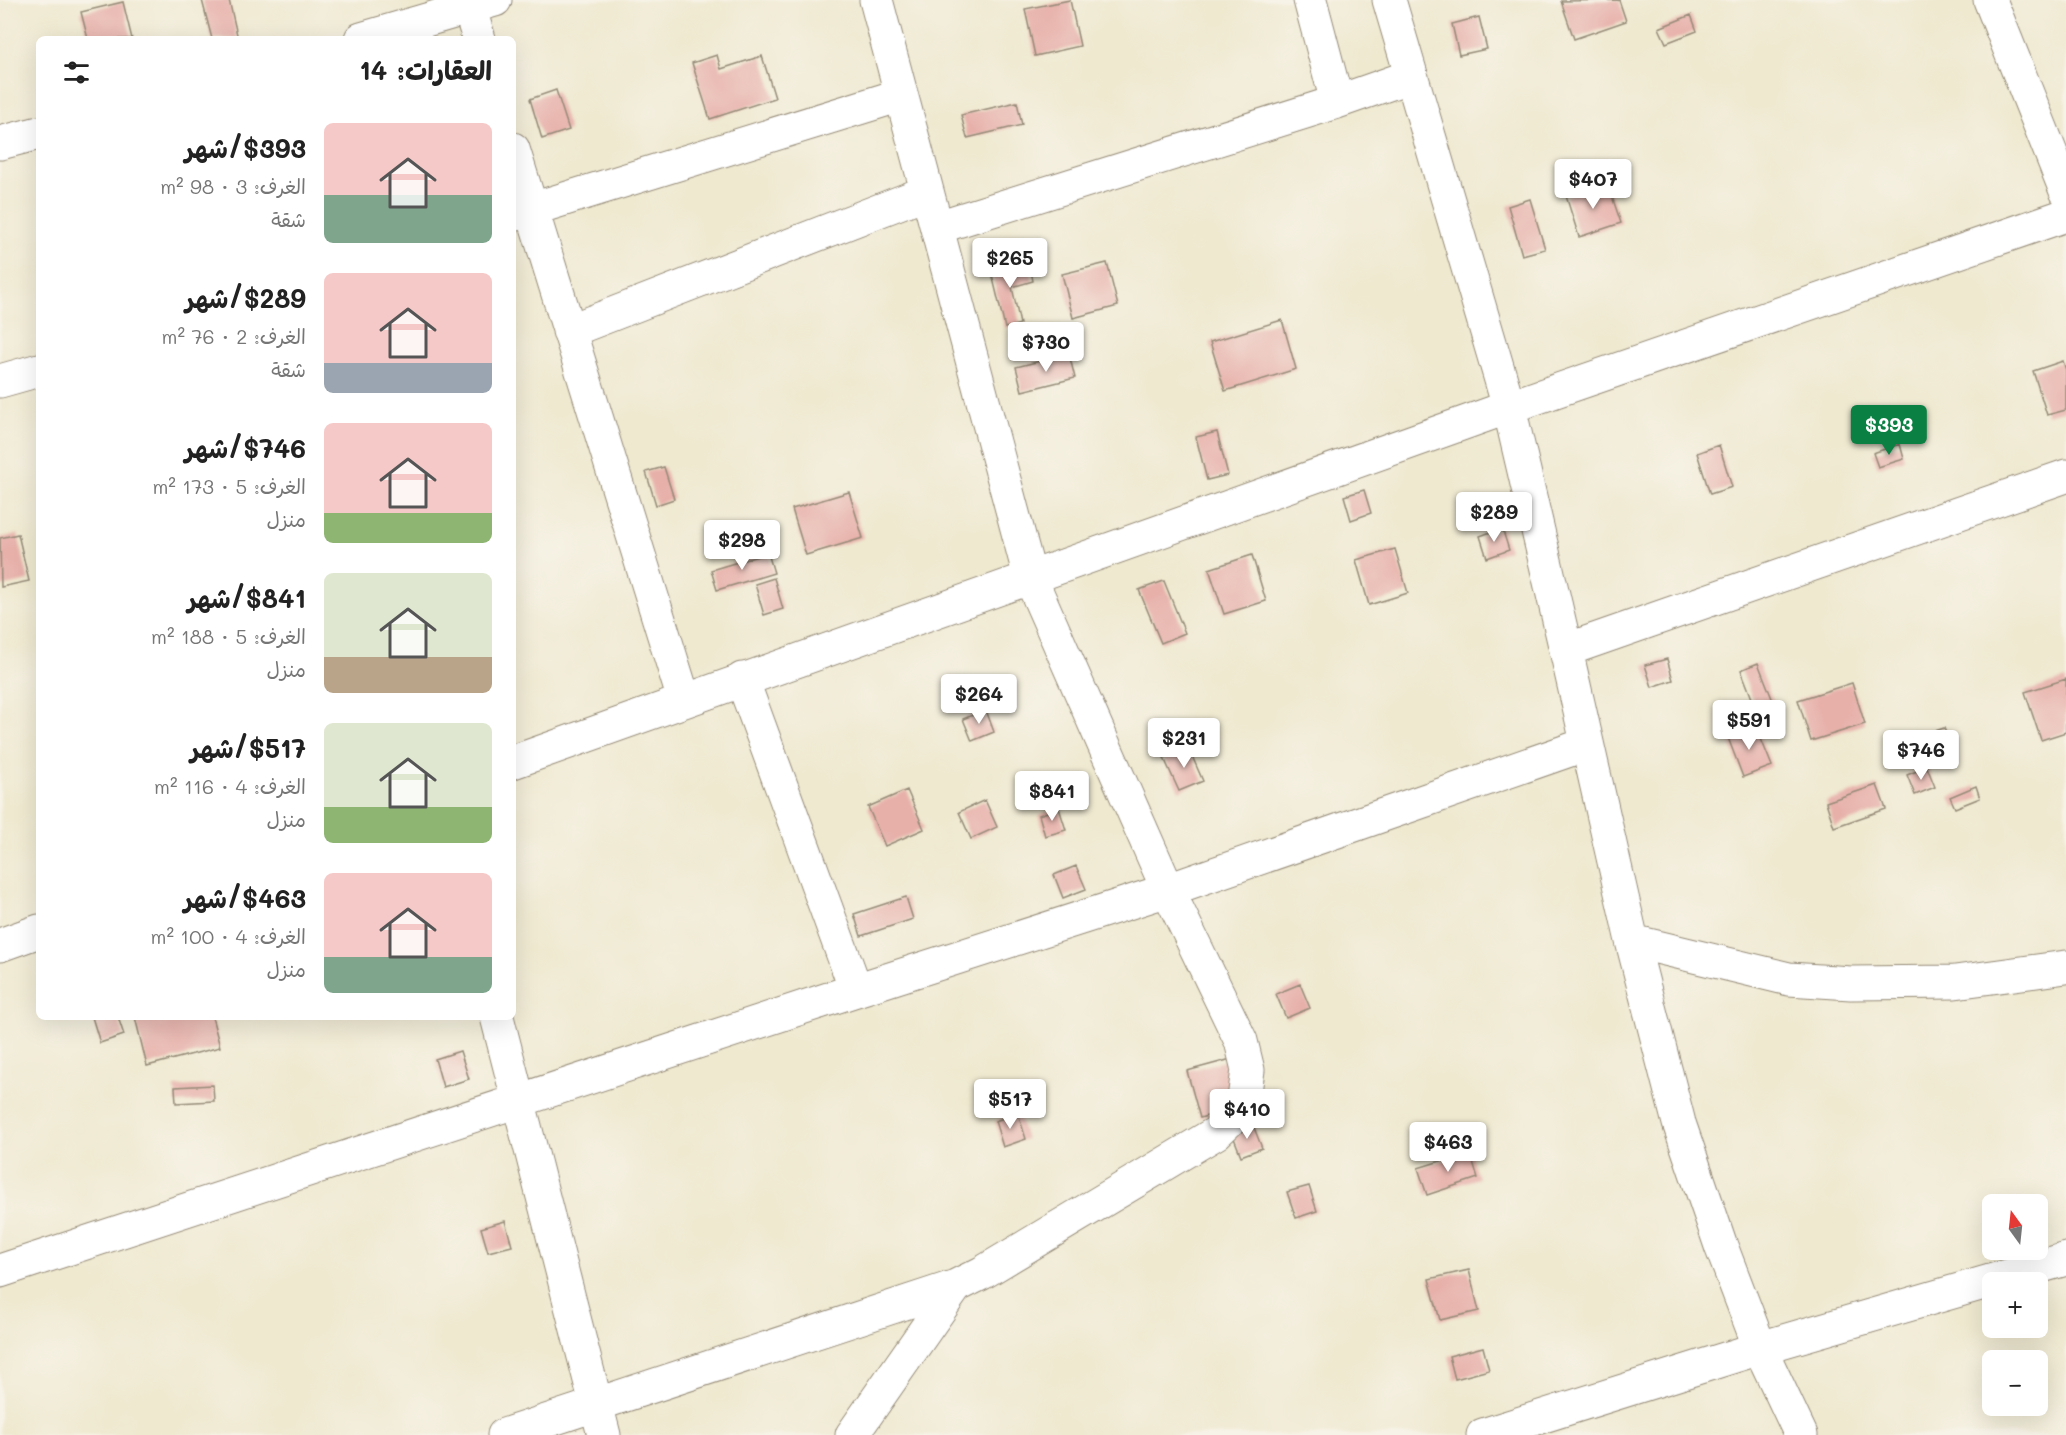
<!DOCTYPE html>
<html lang="ar">
<meta charset="utf-8">
<style>
body{margin:0;font-family:Mali,"Playpen Sans Arabic",sans-serif;background:#f6f6f6;color:#222;direction:rtl;height:100vh;display:flex;flex-direction:column;font-size:22px;white-space:nowrap}
*{box-sizing:border-box;margin:0}
p{font-size:20px;color:#767676}
.icon{flex:none;width:33px;height:33px;fill:none;stroke:currentColor;stroke-width:2;stroke-linecap:round;stroke-linejoin:round}
.map{position:relative;flex:1;overflow:hidden;direction:ltr}
.sheet{position:absolute;left:36px;top:36px;width:480px;height:984px;display:flex;flex-direction:column;background:#fff;border-radius:9px;box-shadow:0 6px 24px #0002;direction:rtl}
.sheet>*{flex:none}
.needle{width:39px;rotate:345deg}
.tools{position:absolute;left:1982px;top:1194px;display:grid;gap:12px}
.tools a{display:grid;place-items:center;width:66px;height:66px;border-radius:9px;background:#fff;box-shadow:0 6px 24px #0002;font-size:30px}
.price{position:absolute;translate:-50% -51px;padding:0 14px;border-radius:6px;background:#fff;color:#222;font-size:20px;line-height:39px;filter:drop-shadow(0 2px 3px #0008)}
.price::after{content:'';position:absolute;left:50%;top:36px;width:18px;height:14px;margin-left:-9px;background:inherit;clip-path:polygon(0 0,100% 0,50% 100%)}
.price.current{background:#0b8043;color:#fff}
ul{padding:0;list-style:none}
li{display:flex;align-items:center;gap:18px;height:150px;padding:0 24px}
li span{display:grid;place-items:center;flex:none;width:168px;height:120px;border-radius:9px;color:#555}
li>.icon{margin-inline-start:auto}
span .icon{width:72px;height:72px;fill:#fffc;stroke-width:1}
li b{font-size:26px}
h2{display:flex;justify-content:space-between;align-items:center;height:72px;padding:0 24px;font-size:26px}
.map>svg:first-child{display:block}
.building{fill:#e7b1aa}
.lines{fill:none;stroke-linecap:round;stroke-linejoin:round}
.minor-casing{stroke:#958a77;stroke-width:35}
.minor{stroke:#fff;stroke-width:33}
</style>
<div class="map">
<svg width="2066" height="1435" viewBox="0 0 2066 1435">
<rect width="100%" height="100%" fill="#f7f3e8"/>
<filter id="ink" filterUnits="userSpaceOnUse"><feTurbulence type="fractalNoise" baseFrequency=".0167" numOctaves="2"/><feDisplacementMap in="SourceGraphic" scale="12" xChannelSelector="R" yChannelSelector="G"/><feConvolveMatrix kernelMatrix="1 2 1 2 8 2 1 2 1" color-interpolation-filters="sRGB"/></filter>
<filter id="wash" filterUnits="userSpaceOnUse"><feTurbulence type="fractalNoise" baseFrequency=".008" numOctaves="4" result="noise"/><feDisplacementMap in="SourceGraphic" scale="24" xChannelSelector="R" yChannelSelector="G"/><feGaussianBlur stdDeviation="1.35" result="paint"/><feColorMatrix in="noise" values="0 0 0 0 0 0 0 0 0 0 0 0 0 0 0 0 0 1.4 0 .05"/><feComposite in="paint" operator="in"/></filter>
<g filter="url(#wash)">
<rect width="100%" height="100%" fill="#efe9d0"/>
<g id="blocks">
<!-- building -->
<path class="building" d="M202,0H229L238,39H212Z
M1070,0L1080,46L1035,56L1025,9Z
M1619,0L1626,21L1574,39L1561,1Z
M123,2L132,39H88L81,12Z
M1691,15L1697,31L1666,43L1659,28Z
M1479,17L1487,49L1459,55L1452,24Z
M717,55L721,69L762,56L775,98L710,119L692,63Z
M556,90L569,130L542,139L530,99Z
M1017,102L1022,125L967,138L961,115Z
M1607,182L1621,223L1579,237L1566,196Z
M1530,199L1545,249L1522,255L1508,206Z
M1029,261L1033,281L1012,287L1020,324L1005,328L991,270Z
M1107,263L1118,306L1073,318L1062,274Z
M1282,320L1296,369L1225,391L1210,342Z
M1069,354L1075,378L1022,391L1016,367Z
M2063,361L2066,370V410L2047,415L2033,371Z
M1217,432L1228,475L1207,480L1196,437Z
M1900,444L1904,459L1878,467L1873,453Z
M1719,445L1732,487L1710,494L1697,453Z
M664,467L674,499L656,505L646,472Z
M1364,490L1371,513L1351,520L1344,496Z
M849,492L863,538L806,555L792,509Z
M1502,528L1509,550L1487,558L1480,536Z
M18,534L29,581L1,587L0,538Z
M1395,549L1408,593L1369,605L1356,560Z
M768,553L774,573L717,590L711,570Z
M1252,555L1266,601L1224,614L1209,569Z
M774,578L783,609L764,615L755,584Z
M1164,581L1185,633L1161,643L1139,590Z
M1667,659L1673,680L1652,687L1645,665Z
M1758,663L1777,711L1760,719L1741,670Z
M2066,679V732L2041,740L2025,692Z
M1852,683L1865,724L1811,741L1798,700Z
M986,710L994,732L972,741L963,719Z
M1755,724L1772,766L1743,777L1727,735Z
M1944,728L1954,754L1941,758L1932,732Z
M1188,747L1203,781L1179,791L1164,758Z
M1927,767L1935,787L1915,795L1907,775Z
M1877,785L1886,809L1834,827L1826,802Z
M1976,786L1980,798L1955,808L1950,797Z
M907,790L924,829L885,846L868,807Z
M985,800L997,827L971,839L959,812Z
M1059,808L1066,830L1045,836L1039,815Z
M1076,866L1086,889L1063,898L1054,875Z
M906,897L913,919L861,936L854,914Z
M1300,984L1310,1008L1286,1018L1276,994Z
M92,1017H118L124,1035L100,1043Z
M135,1017H212L220,1047L147,1066Z
M460,1051L469,1079L443,1087L435,1059Z
M1235,1058L1248,1104L1200,1118L1187,1071Z
M213,1085L214,1101L176,1103L175,1087Z
M1018,1113L1026,1139L1003,1147L995,1121Z
M1253,1125L1262,1148L1241,1156L1232,1133Z
M1470,1152L1478,1178L1427,1195L1418,1168Z
M1309,1186L1317,1211L1296,1218L1287,1192Z
M505,1221L512,1246L488,1252L481,1228Z
M1469,1270L1479,1311L1440,1320L1429,1279Z
M1483,1347L1489,1370L1455,1379L1449,1356Z"/>
</g>
</g>
<g filter="url(#ink)">
<use href="#blocks" fill-opacity="0" stroke="#958a77" stroke-width="1.5"/>
<g class="lines">
<!-- minor casing -->
<g class="minor-casing">
<path id="minor" d="M467,0L479,39
M1310,0L1337,102
M1389,0L1509,407L1566,650L1632,941L1679,1123L1721,1246L1760,1348L1801,1435
M1990,0L2066,191
M361,39L495,0
M0,143L39,133
M513,149L684,700
M513,215L901,95
M938,227L1337,102L1411,76
M569,331L927,192
M0,381L39,370
M1566,650L2066,476
M742,679L856,990
M513,762L1509,407L2066,215
M1632,941L1789,979L1851,983L1955,982L2066,967
M0,945L39,931
M497,1017L604,1435
M0,1271L856,990L1168,890L1587,744
M504,1435L956,1286L982,1273L1216,1133L1235,1115L1244,1099L1248,1070L1241,1041L1168,890L1030,577L876,0
M852,1435L956,1286
M1483,1435L1760,1348L2066,1259"/>
</g>
<!-- minor -->
<use href="#minor" class="minor"/>
</g>
</g>
</svg>
<div class="tools">
<a><svg class="needle" viewBox="-14 -14 28 28"><path d="M0-13l5 13h-10z" fill="#e53935"/><path d="M0 13l5-13h-10z" fill="#767676"/></svg></a>
<a>+</a>
<a>−</a>
</div>
<b class="price" style="left:1593px;top:210px">$407</b>
<b class="price" style="left:1010px;top:289px">$265</b>
<b class="price" style="left:1046px;top:373px">$730</b>
<b class="price current" style="left:1889px;top:456px">$393</b>
<b class="price" style="left:1494px;top:543px">$289</b>
<b class="price" style="left:742px;top:571px">$298</b>
<b class="price" style="left:979px;top:725px">$264</b>
<b class="price" style="left:1749px;top:751px">$591</b>
<b class="price" style="left:1184px;top:769px">$231</b>
<b class="price" style="left:1921px;top:781px">$746</b>
<b class="price" style="left:1052px;top:822px">$841</b>
<b class="price" style="left:1010px;top:1130px">$517</b>
<b class="price" style="left:1247px;top:1140px">$410</b>
<b class="price" style="left:1448px;top:1173px">$463</b>
<section class="sheet">
<h2>العقارات: 14<svg class="icon" aria-label="filters" viewBox="0 0 24 24"><path d="M4 7h16M4 17h16"/><circle cx="9" cy="7" r="2"/><circle cx="15" cy="17" r="2"/></svg></h2>
<ul>
<li><span style="background:linear-gradient(#f6c9c9 60%,#7fa58c 0)"><svg class="icon" aria-label="home" viewBox="0 0 24 24"><path d="M3 11l9-7 9 7M6 9v11h12V9"/></svg></span><div><b>$393/شهر</b><p>الغرف: 3 · 98 m²</p><p>شقة</p></div></li>
<li><span style="background:linear-gradient(#f6c9c9 75%,#9aa5b1 0)"><svg class="icon" aria-label="home" viewBox="0 0 24 24"><path d="M3 11l9-7 9 7M6 9v11h12V9"/></svg></span><div><b>$289/شهر</b><p>الغرف: 2 · 76 m²</p><p>شقة</p></div></li>
<li><span style="background:linear-gradient(#f6c9c9 75%,#8fb573 0)"><svg class="icon" aria-label="home" viewBox="0 0 24 24"><path d="M3 11l9-7 9 7M6 9v11h12V9"/></svg></span><div><b>$746/شهر</b><p>الغرف: 5 · 173 m²</p><p>منزل</p></div></li>
<li><span style="background:linear-gradient(#dfe7d0 70%,#b9a48a 0)"><svg class="icon" aria-label="home" viewBox="0 0 24 24"><path d="M3 11l9-7 9 7M6 9v11h12V9"/></svg></span><div><b>$841/شهر</b><p>الغرف: 5 · 188 m²</p><p>منزل</p></div></li>
<li><span style="background:linear-gradient(#dfe7d0 70%,#8fb573 0)"><svg class="icon" aria-label="home" viewBox="0 0 24 24"><path d="M3 11l9-7 9 7M6 9v11h12V9"/></svg></span><div><b>$517/شهر</b><p>الغرف: 4 · 116 m²</p><p>منزل</p></div></li>
<li><span style="background:linear-gradient(#f6c9c9 70%,#7fa58c 0)"><svg class="icon" aria-label="home" viewBox="0 0 24 24"><path d="M3 11l9-7 9 7M6 9v11h12V9"/></svg></span><div><b>$463/شهر</b><p>الغرف: 4 · 100 m²</p><p>منزل</p></div></li>
</ul>
</section>
</div>
